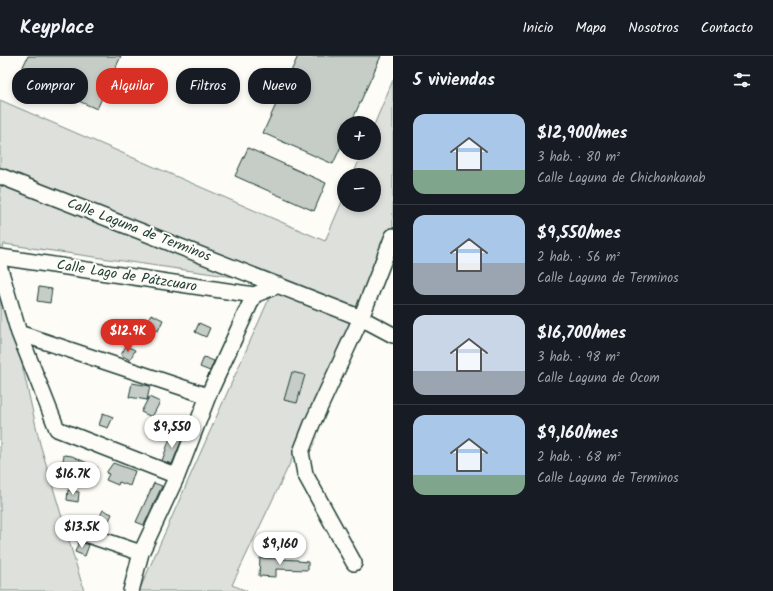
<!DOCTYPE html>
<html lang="es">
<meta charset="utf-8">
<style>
body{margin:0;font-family:Kalam,sans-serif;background:#20242c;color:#f1f3f6;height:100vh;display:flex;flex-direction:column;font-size:15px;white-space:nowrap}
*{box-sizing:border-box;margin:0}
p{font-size:13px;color:#9ea1a6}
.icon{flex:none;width:22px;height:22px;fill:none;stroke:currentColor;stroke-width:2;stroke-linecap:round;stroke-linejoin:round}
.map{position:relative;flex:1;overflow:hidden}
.drawer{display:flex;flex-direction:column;background:#171b24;width:380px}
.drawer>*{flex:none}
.hud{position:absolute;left:12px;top:12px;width:321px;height:36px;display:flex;gap:8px}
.buttons{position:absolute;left:337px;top:60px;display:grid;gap:8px}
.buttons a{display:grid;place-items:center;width:44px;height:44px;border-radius:50%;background:#171b24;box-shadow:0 2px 6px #0003;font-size:20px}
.price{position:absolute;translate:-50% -34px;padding:0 9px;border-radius:14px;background:#fff;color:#222;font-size:13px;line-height:26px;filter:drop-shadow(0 1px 2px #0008)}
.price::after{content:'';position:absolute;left:50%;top:24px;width:12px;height:9px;margin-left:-6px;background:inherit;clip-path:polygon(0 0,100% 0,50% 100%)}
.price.on{background:#d93025;color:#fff}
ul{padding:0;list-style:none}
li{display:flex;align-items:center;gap:12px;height:100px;padding:0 20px}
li+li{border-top:1px solid #363941}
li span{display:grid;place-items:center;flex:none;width:112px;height:80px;border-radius:12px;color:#555}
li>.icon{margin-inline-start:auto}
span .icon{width:48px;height:48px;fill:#fffc;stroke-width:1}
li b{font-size:17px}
h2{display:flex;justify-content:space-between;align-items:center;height:48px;padding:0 20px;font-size:17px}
.pill{padding:0 14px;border-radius:16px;background:#171b24;box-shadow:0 2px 6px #0003;font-size:14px;line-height:36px}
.pill.on{background:#d93025;color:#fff}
header{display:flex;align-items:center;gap:24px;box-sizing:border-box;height:56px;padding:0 20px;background:#171b24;border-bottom:1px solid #363941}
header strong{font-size:19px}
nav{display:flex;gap:22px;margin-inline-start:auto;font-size:14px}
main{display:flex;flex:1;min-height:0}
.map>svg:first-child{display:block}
.green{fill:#dde0db;stroke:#7e8e88}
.building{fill:#c6cdc7;stroke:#1f3d34}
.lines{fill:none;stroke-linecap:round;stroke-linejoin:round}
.minor-casing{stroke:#1f3d34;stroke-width:18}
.minor{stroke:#fdfcf7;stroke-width:15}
.labels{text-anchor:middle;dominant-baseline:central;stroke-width:4;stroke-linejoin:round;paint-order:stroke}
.street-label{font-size:14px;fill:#1f3d34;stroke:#fdfcf7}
</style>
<header>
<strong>Keyplace</strong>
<nav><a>Inicio</a><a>Mapa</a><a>Nosotros</a><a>Contacto</a></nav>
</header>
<main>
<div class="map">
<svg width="393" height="535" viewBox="0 0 393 535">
<rect width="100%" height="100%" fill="#fdfcf7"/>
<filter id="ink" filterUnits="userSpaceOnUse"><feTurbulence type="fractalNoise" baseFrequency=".025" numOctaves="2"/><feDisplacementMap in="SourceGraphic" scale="8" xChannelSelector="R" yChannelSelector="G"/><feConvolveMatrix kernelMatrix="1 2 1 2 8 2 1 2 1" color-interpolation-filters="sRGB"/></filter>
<g filter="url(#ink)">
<!-- green -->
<path class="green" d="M393,24V191L232,529L247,535H139L276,227L4,188L0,209V44L325,185L344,141V149H374V119H353L362,97H374V69Z
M0,211L40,388L84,535H0Z"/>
<!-- building -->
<path class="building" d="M28,0H121L97,53L19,19Z
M298,0H381L351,67H344V84L333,108L263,77Z
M248,92L326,127L314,155L235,120Z
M39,231L52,233L50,247L37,245Z
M151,258L163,264L158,275L145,268Z
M199,267L210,272L206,281L195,276Z
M126,290L135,294L130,304L121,299Z
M204,301L214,305L210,315L200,311Z
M292,316L305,319L297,347L284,344Z
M132,327L150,330L147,344L129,341Z
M149,341L160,346L152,361L141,356Z
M103,357L113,361L108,372L99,369Z
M171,379L182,383L172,408L162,405Z
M64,399L72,400L98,412L97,413L62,410Z
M113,407L135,415L130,430L119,426L118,429L106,424L109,418L106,417Z
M154,427L162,430L144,469L136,466Z
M68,434L79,436L78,446L67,444Z
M103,454L112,458L108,467L99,462Z
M79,486L89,489L85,500L75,496Z
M260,502L298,504V505L308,506V514L276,513V521L259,520Z"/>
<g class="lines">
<!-- minor casing -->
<g class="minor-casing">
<path id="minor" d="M0,120L361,262L393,279
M0,201L254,239
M0,213L19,277L57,373L177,420
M19,277L208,340
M70,473L141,497
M354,507L305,418L301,396L312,368L361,262L393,180
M131,535L141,497L177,420L208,340L254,239L279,229"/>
</g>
<!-- minor -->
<use href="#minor" class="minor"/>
</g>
</g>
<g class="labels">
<!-- street labels -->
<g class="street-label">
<text transform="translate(139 174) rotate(21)">Calle Laguna de Terminos</text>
<text transform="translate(127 220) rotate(9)">Calle Lago de Pátzcuaro</text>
</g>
</g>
</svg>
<div class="buttons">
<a>+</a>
<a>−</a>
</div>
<b class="price on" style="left:128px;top:297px">$12.9K</b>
<b class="price" style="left:172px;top:393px">$9,550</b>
<b class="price" style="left:73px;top:440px">$16.7K</b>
<b class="price" style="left:82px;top:493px">$13.5K</b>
<b class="price" style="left:280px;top:510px">$9,160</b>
<div class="hud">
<a class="pill">Comprar</a>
<a class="pill on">Alquilar</a>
<a class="pill">Filtros</a>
<a class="pill">Nuevo</a>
</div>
</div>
<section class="drawer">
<h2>5 viviendas<svg class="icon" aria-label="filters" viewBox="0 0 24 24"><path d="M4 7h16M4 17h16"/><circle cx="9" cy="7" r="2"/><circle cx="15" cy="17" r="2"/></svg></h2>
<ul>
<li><span style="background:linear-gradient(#a9c7e8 70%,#7fa58c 0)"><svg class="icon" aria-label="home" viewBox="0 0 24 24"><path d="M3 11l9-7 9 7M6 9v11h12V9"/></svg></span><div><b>$12,900/mes</b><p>3 hab. · 80 m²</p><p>Calle Laguna de Chichankanab</p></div></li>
<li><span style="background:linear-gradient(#a9c7e8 60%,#9aa5b1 0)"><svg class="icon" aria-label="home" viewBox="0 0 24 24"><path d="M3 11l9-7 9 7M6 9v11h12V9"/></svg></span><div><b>$9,550/mes</b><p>2 hab. · 56 m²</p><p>Calle Laguna de Terminos</p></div></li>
<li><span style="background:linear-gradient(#c9d6e8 70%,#9aa5b1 0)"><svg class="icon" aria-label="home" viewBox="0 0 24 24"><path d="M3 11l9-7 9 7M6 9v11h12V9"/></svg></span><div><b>$16,700/mes</b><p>3 hab. · 98 m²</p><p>Calle Laguna de Ocom</p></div></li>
<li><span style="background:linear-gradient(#a9c7e8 75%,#7fa58c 0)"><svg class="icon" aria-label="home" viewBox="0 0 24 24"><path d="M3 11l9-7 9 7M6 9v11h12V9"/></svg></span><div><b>$9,160/mes</b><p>2 hab. · 68 m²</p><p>Calle Laguna de Terminos</p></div></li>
</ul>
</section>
</main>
